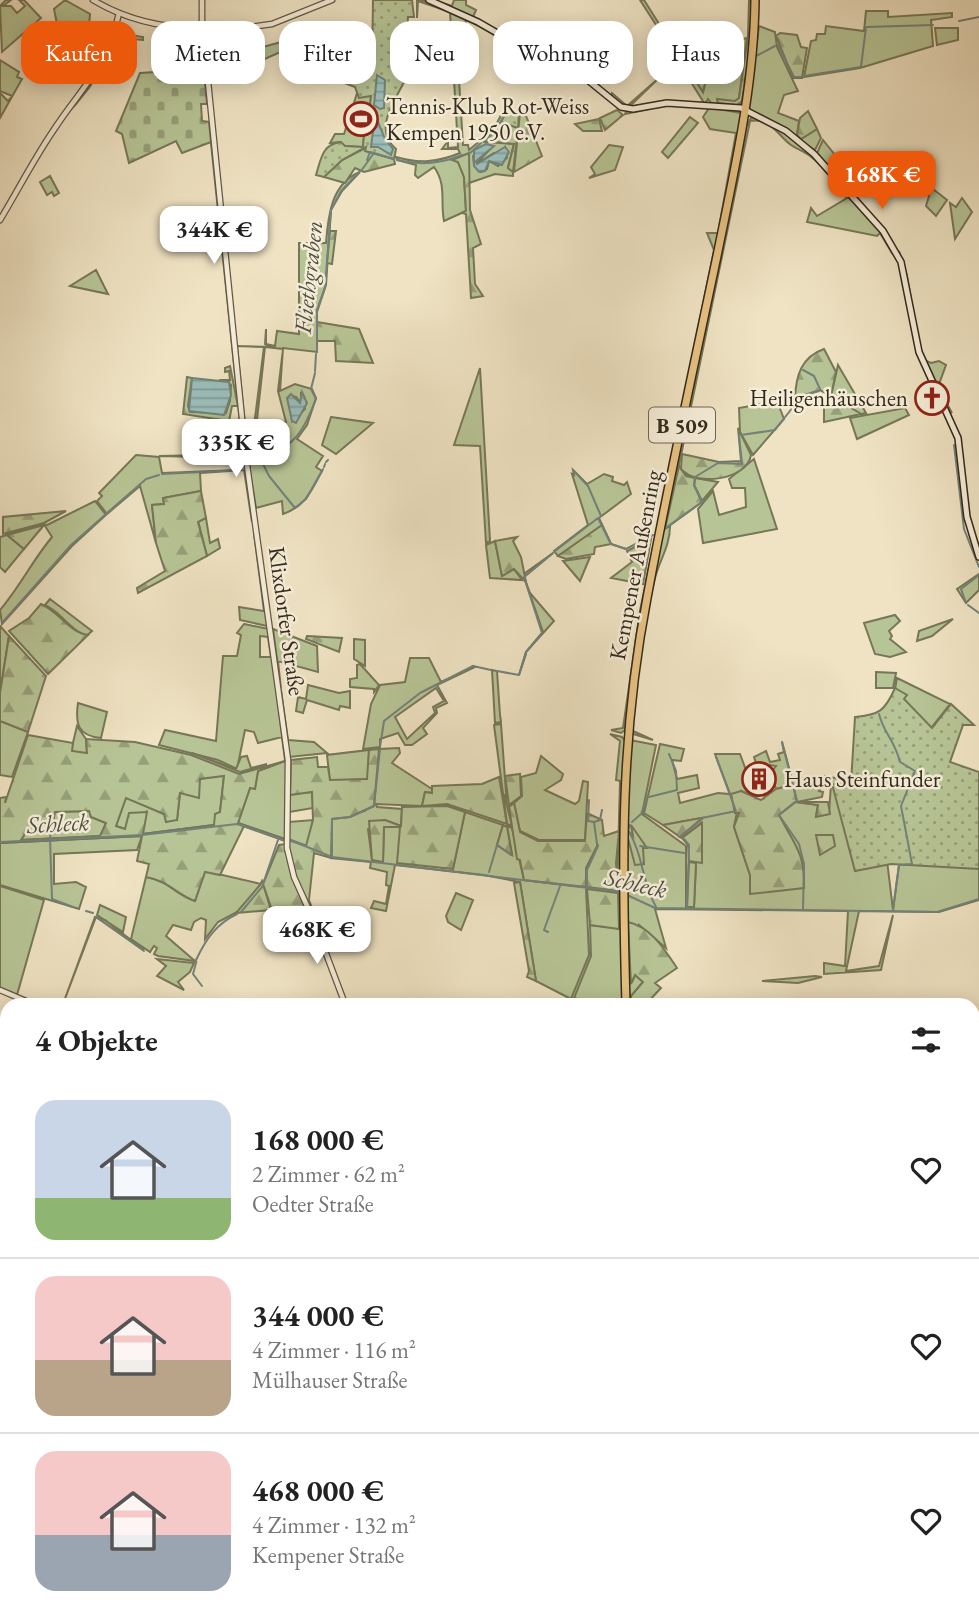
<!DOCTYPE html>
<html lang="de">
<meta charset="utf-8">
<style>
body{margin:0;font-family:"EB Garamond",serif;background:#f2f2f2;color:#222;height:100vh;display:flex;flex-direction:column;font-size:26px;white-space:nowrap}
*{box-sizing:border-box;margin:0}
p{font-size:23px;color:#767676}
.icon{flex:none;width:38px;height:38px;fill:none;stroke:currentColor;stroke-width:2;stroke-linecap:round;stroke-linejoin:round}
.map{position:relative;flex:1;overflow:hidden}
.side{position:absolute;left:0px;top:998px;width:980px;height:625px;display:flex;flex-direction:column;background:#fff;border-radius:21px 21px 0 0;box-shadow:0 4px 18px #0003}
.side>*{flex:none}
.guide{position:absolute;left:21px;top:21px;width:938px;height:63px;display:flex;gap:14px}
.price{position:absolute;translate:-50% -60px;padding:0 16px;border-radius:14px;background:#fff;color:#222;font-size:23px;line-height:46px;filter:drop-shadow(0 2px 4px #0008)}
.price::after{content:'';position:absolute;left:50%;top:42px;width:21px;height:16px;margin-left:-10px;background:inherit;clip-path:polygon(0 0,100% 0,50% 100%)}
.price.on{background:#ea580c;color:#fff}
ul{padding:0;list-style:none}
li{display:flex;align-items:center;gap:21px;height:175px;padding:0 35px}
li+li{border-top:2px solid #e0e0e0}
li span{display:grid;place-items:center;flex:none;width:196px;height:140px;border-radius:21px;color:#555}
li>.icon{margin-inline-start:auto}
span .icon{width:84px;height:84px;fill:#fffc;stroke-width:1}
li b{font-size:30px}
h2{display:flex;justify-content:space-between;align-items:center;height:84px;padding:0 35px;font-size:30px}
.tag{padding:0 24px;border-radius:21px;background:#fff;box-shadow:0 4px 18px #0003;font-size:24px;line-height:63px}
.tag.on{background:#ea580c;color:#fff}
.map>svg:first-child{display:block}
.green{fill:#b7c495;stroke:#767758;stroke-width:2;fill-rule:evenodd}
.forest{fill:url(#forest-firs);stroke:#767758;stroke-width:2;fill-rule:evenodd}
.cemetery{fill:url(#cemetery-stones);stroke:#767758;stroke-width:2}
.park{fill:url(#park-dots);stroke:#767758;stroke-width:2}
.water{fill:url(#water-rules);stroke:#72827a;stroke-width:2}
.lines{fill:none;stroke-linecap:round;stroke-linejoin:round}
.stream{stroke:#72827a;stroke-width:2}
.tertiary-casing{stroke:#635846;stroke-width:7}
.secondary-casing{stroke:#342a1c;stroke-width:8}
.primary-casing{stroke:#342a1c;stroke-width:10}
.tertiary{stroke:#f5edd8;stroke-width:4.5}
.secondary{stroke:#f5edd8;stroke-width:5}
.primary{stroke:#e8c282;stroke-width:7}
.labels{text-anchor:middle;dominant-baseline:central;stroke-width:5;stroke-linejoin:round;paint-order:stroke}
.shield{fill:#f5edd8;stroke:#6e6454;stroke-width:2}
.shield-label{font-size:21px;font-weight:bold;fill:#342a1c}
.poi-label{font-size:23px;fill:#342a1c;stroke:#f5edd8;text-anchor:start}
.street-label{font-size:23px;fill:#342a1c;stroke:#f5edd8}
.water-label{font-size:24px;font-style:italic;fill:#4e4f43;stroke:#f5edd8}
</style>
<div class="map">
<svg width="979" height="1621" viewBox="0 0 979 1621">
<defs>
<pattern id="forest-firs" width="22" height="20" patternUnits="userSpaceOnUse" patternTransform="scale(1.75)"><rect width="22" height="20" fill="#b7c495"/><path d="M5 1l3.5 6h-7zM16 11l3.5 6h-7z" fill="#969f79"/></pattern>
<pattern id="cemetery-stones" width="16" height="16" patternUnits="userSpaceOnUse" patternTransform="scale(1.75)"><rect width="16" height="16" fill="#b7c495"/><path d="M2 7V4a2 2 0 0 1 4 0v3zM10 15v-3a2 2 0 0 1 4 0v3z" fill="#969f79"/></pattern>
<pattern id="park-dots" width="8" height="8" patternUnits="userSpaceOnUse" patternTransform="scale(1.75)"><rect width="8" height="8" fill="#b7c495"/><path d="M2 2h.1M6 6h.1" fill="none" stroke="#969f79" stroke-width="1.8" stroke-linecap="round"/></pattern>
<pattern id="water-rules" width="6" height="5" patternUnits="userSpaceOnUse" patternTransform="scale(1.75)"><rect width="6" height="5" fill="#9bbdb9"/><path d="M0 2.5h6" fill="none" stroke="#7f9a96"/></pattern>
</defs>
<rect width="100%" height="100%" fill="#efe3c3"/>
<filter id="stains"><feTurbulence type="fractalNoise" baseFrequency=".00286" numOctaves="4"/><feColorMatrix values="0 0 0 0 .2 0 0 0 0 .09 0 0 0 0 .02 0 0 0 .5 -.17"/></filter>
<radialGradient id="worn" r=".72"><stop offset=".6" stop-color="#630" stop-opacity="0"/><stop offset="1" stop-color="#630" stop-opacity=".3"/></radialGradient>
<!-- green -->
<path class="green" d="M6,0H11L3,6H11L17,13L25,6L19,0H24L41,18L2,52L0,6Z
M65,0L90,14L89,26L57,24L54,9Z
M417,0C440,0 517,41 536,56L534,61L533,57L466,19L465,30L464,24L461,27L460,23L456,24V29H461L456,30L463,145H468L469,150L494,129L504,109L507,110L497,131L485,142L514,144L508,167L513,172V176L495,174L469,183L468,156L453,160L458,162L464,177L466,211L444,221C440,201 447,185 434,167L418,178L415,175L416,165L397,160L396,157C419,164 438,162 460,153L458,149H442L448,141V148L458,147L450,12L418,1L417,18ZM493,146L476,164L494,153H500L505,147L507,158L498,166L489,161L487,169L481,172L474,166L473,156Z
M433,0L452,6L454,0H466V5L476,10L473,17L514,40Z
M640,0H644L683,62L693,56L694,59L661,76L680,62Z
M753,0C753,28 755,81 741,105L712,104L708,99L705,104C692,103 678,102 665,102C644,102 628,114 611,97L612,93L627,106L660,77L629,107L664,101L704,103L681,66L685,64L703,92L712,54H697L713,52L709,74L718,44L747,38L739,98L735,101H717L740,104L751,43Z
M866,11H888V17L952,13V17L931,20L933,46L860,68L804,77L811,41L816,40L817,34H825L826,26L864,31Z
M759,26L775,32L777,47L798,91L784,95L778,113L799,121L797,135L801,139L817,129L821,138L815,150L748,109Z
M158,27L197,31L201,34L209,104L199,39L170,40V34L158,35Z
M935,28H958V40L937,45Z
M117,29V33L143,37V40L132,39L130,53L122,52L120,60L108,57C97,79 79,102 62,119L104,63Z
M289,40L292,47L253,64L255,49Z
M0,60L19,72L17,77L22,79L0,118V93L8,101L12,96L0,91Z
M358,90L371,95L367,135H364L363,147L345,146L340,142L330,143L335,134H344Z
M665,104L717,108C724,111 733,111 741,113L742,118L634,665L625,730L621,733L611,730L623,728L640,611L714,250L707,233H718L736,133L710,129L703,117L709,108L668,105L625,114L627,110Z
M690,117L698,123L668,158L662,152Z
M751,118C794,120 824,169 850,197C865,214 884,230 894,251L892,253L880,233L877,236L807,222L811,208L817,216L847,198C835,184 824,166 810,156C805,152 797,149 791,145C778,136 771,117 750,121L666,528L670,526C670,546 660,559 655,578C644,623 631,685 633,731L653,740L630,733L643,626L743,132Z
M823,140L843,165L840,168L835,161L827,166L817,153Z
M211,143H213L240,423Z
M609,145L623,147L615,170L589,178L595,174L591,167Z
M360,172L342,191L331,210L326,285L317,312V352L283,348L280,391L295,384L312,389L316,398L307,425L297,439L323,456L316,467L322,471C311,491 306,506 283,514L282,501L256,508L248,460L259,457V452L279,447L278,429L245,425L237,346L272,347L265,344L266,329V344L275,346L277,331L299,334V243H326C328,217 331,183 360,172ZM237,346L264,347L254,426L245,425ZM265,347L283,349L278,391L286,422L257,420ZM301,392L305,409L292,421L291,396L296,397L301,403Z
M50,176L59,193L54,196L52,192L47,195L40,182Z
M924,182L947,200L936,216L926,206L929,196L920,187Z
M962,198L972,212L955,239L950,203L956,207Z
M899,251L907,276L915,329L924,360L931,363L939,361L946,365L938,387L952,413C918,371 917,331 908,282C905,271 900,261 899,251Z
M96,270L108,294L70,286Z
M838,365L866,413L861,414L831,396Z
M480,368L490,541L486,543L480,446L454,445Z
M777,401L784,419L753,455L740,432L739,408Z
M905,408L909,415L857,439L850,418Z
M331,417L373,423L336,454L322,445Z
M211,420L226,422L222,455L244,458L159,456L206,455Z
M136,455L159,457L162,473L239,470L244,460L252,522L244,470L200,473L201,491L163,498L164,504L152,505L156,543L140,486L107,514L97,501L102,496L99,493Z
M754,459L777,529L703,543L698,509L713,491L719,515L746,507L745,488H732L729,479Z
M573,470L587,484L604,474L613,477L612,481L624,485L627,482L631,494L599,518L611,544L626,549L611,544L602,526L558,556L554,551L588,525L572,474L574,475Z
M695,478L718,482L702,501L694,485Z
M95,501L106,515L72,546L2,624L0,610C21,585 32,561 52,537L45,526Z
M206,518L210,543L218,539L220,548L207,556L198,521Z
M254,533L269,625L267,626L240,620L239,607L264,611Z
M7,535L24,549L5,572L0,567V537Z
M651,539L643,584L611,578L632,562L627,551Z
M495,541L502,576L514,569L522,580L490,578L486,545Z
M553,553L524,577L530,593L554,621L526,652V654L519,675L526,652L543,632L524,577L525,573Z
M590,557L580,581L563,561Z
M50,599L92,631L86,636C69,629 62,613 45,605Z
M895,615L900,621L889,631L892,636L890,639L906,652L890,657L875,654L864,623Z
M953,619L932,636L917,641L919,631Z
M244,624L269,629L285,760L282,737L258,743L254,732L245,730L237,769L218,760L159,745L165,730L216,741L223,656H237L241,635L237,633ZM260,636L268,637L271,657H260Z
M0,626L9,636L0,693Z
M273,629L317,646L318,672L278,661L281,689Z
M354,639L365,640V666L354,659Z
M410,658H429L441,682C452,677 463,674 473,666L475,667L437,685L447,703L436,708L437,713L423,728L427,734L412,745H405L398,733L380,739V747L363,749L371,704L380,685L405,682ZM436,688L444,701L433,707L435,713L407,739L395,717Z
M360,664L379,685L374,692V689L350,687V679L357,678V665Z
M492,670L497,671L500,715L501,722L495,723Z
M876,672L896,673L893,688H876Z
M897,678L950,704L931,728L903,699L906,695L895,689Z
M308,685L339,693L350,691V708L340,706L339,710L307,700L303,713L296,711L298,697L306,699Z
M281,690L288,740L314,742L327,753L289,757Z
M78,703L107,712L101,738C78,736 75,724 78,703Z
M0,721L28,732L12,777L0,775Z
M501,724L507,806L504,794L512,826L507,824L494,725Z
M77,726L86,739L87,754L71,751Z
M610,734L622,737L625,741L621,827L625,1004H597L574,998L591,956L590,925L619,928L617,893L586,889L589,955L571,999L536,981L520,882L484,875L395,865L386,911L371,908L374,901L386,904L389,886L386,885L387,872L370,868L371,862L331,858V819L365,811L376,778L379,749L399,748L400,753L392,763L432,789L433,793L425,792L422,806L376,804L377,807L402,809L401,826L385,820L368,829L372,860L383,861L384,827H401L453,869L465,812L503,825L497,845L512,854L507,826L512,828L524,880L617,891L620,781L616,780L620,741Z
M630,740L656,745L642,814L686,846V907H694L696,864L689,861L702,862L701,823L682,838L680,837L702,818L663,825L644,813L660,744L684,749L681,761L672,760L677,779L697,775L699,788L678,793L680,803L718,793L730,794L715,754H740L756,797L741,791L734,827L750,875V887H804V864L779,815L792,785L776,789L770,774L776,766L756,763L754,757L766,751L770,762L780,760L778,754L784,752L782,742L792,779L825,776L850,781L885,844L893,910L899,865L918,864L979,826V900L939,912L859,911L846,971L879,966L893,915L881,970L824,974V963L845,966L848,911L655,909L666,948L639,925L632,982L635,975L643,982L631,996V1004H628L624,824ZM826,778L831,784L829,814L816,816L818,805L797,802L822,797L823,792L819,791Z
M369,750L368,779L330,781L327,755Z
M541,756L563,774L561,780L545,790L575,804L579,801L583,781L588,782L585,840H539L520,831L514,803L522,796L521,777L536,773Z
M291,760L290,794L312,792L313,808L289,812V822L313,820L307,846L288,839Z
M285,761L287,762L286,840L238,823L250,788H255L258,771Z
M224,775L220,812L214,825L142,834L146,812L125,829L116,826L126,797L177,820L180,793L199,779Z
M90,811L91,817L106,823L101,836L21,840L30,825L43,824L55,812Z
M142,836L137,850L54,854V884L76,882L86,887L79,909L0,885V843Z
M205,871L261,884L239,911L218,922L205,939L206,920L201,918L194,922L191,930L173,925L166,936L195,961L158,956L154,954L157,948L154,946L150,952L131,939L146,877C169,881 176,895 195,901Z
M0,886L44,900L17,995L37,1004L0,989Z
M456,893L473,900L461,930L448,922L446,916Z
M100,905L126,917L123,932L97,915Z
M95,917L105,920L144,950L96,917L63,1004Z
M157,959L194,963L190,972L178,982L184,990L157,976L166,966Z
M0,1154L4,1156L1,1169L5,1170L7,1166V1307L0,1299Z
M977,1189H979V1248L973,1247V1199Z
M973,1261L979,1262V1328L973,1327Z
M0,1319L7,1323V1369L0,1367Z
M1,1502L7,1503V1558L0,1557L5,1523L0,1522Z
M0,1559L7,1561L4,1608L7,1615H38L37,1621H0V1571L4,1572L5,1562Z
M53,1615H113L116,1621H52Z
M755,1615H791L790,1621H758Z"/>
<!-- forest -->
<path class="forest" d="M749,0H753L751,43L742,101L737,105L718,103L717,99L735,101L739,98L748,36Z
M780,33L797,35L801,47L807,48L802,78H793L776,36Z
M617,110L623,115L605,130L600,118Z
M808,111L817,129L801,139L797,135L800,118Z
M520,113L526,116L542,156L514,172Z
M501,122L518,128L513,172L508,168L514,144L484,141Z
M367,147L366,151L394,159L395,164L364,172L355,168L345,183L324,177L342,160Z
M469,153L470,210L481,244L473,248L475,284L483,296L471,298L466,214L462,213L466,211L464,177L458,162L452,160Z
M330,231H336L332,264L327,263Z
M317,322L359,329L373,363L336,361L335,341H317Z
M824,349L836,372L831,396L820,390L795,398C796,376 801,357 824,349Z
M230,366L238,406H232L229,421L183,414L187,377L192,378L188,406L190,412L226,413L230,401L231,385L222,380H230L229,371L225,372V368Z
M833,397L861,414L824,422V400Z
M738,428L751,455C747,480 696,487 681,469L682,454L719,462L741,461Z
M679,466L686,476L695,478L694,485L702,502L665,529Z
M201,491L206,518L198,522L207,556L138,593L137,588L165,571L156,543L152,505L164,504L163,498Z
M66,511L44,523L3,534V517Z
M44,525L24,549L7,535Z
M602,525L611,544L595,547L594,554L566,559L558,556Z
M517,537L513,541L521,557L526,582L514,569L502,576L495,541Z
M979,574V590L966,603L957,589Z
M41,604C60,612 68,632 88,635L48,674L9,631L29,618Z
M9,636L46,676L28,732L0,721V693Z
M307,636L342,638L339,652L306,639Z
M28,735L73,743L72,751L87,753L86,739L135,742L191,755L239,774L285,761L258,771L255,789L250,788L238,823L306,846L313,820L312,792L290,795L291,760L317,757L318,767H328L330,780L367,779L369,750L379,749L374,806L350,817L332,819L331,858L314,853L309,900L316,918L294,875L288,842L244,826L220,875L205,872L195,901C176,894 169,881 146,877L149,864L137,861L142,836L0,843V798L6,797L5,803ZM224,776L220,812L215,814L214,825L143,834L147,812L129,813L125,829L116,826L126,798L164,814L166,822L177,820L180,793L199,798L200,779ZM89,811L91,817L106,823L100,836L21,840L31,825L43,824L52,828L55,812Z
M192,753L236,769L241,757L247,756L251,768L267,764L240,772Z
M520,774L521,796L509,805L505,776Z
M499,777L507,824L447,804L422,806L425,792L432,793V786L482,784Z
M793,785L797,802H828L830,814L816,817L818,805L795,802L779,815C794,844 805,852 804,888L750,894V875L734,827L739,813H735L731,794L741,791L761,800L776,789Z
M514,803L520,832L538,841H585L587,813L602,820L604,836L619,831L616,863L618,891L587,887V869L598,844L586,868V887L524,880L520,860L517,859L509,807Z
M447,806L465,812L453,869L397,863L400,827H384L383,862L372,860L369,821L385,820L401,826L402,807Z
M702,819L680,837L663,825L701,818Z
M702,823V863L689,861L688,845L682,838Z
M503,825L507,827L512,855L497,845Z
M631,825L647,848H643L644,864L635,865L625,827L628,826L627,830L633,836Z
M816,835H833L835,846L820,855Z
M286,844L293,878L308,916L272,910L263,884L279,845Z
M689,862L696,863L694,907H687Z
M262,881L271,910L236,913L260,885Z
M520,882L536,981L527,977L529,971L514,883Z
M587,889L618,893L619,929L590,925Z
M274,912L305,917L300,931Z
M628,922C651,927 665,950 677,968L655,983L661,988L646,1004H631V996L643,982L635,975L631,984Z
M815,976L822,977L798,983L762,981Z
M973,1331L979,1332V1426L973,1425Z
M973,1428L979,1429V1499H973Z
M0,1456L7,1459V1502L0,1500Z
M973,1562H979V1601L973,1597Z"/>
<!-- cemetery -->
<path class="cemetery" d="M173,36L195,37L201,42L207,104H201L202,121L209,122L211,142L182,153L176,141L129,163L122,134L116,131L140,73L155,72L154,45L173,44Z
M599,119L602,131H583L575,124Z"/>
<!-- park -->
<path class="park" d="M373,0H412L414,17H408L405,55L397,74L406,78C396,100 372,128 396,149L394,159L365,151L366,147L342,160L324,177L316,175C321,159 322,144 341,142L345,146L363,147L364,135H367L371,96L359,98L355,87L344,83L352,56L372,64Z
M703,65L709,68L703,92L690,72Z
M507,110L519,113L518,128L501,122Z
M895,688L907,695L904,699L932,728L951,704L974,725H963L950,762L979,772V869L891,864L855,871L832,784L851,783L855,717C879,715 885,711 895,688Z"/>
<!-- water -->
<path class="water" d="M377,75L385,80L384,108L380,109L374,105Z
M375,115L385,139L393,149L391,155L378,147H371Z
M486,144L494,146L476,161L477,164L505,147L509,152L502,165L489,161L485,171L479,172L474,166V150Z
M192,378L229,382L231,395L224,415L189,411Z
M302,392L307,403L296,423L292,421L287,398L291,394L300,403Z"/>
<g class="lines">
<!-- stream -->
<path class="stream" d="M959,21L979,17
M778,45L794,77H802
M756,56L775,46
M804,76L861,67L866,27L933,25
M484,141L496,131L507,110
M469,154L481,143
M367,160L370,152L374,153
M397,160C420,166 440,164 462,155
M361,171L374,153L394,159
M317,352V310L325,287L331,210L341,191L359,172
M803,370L814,376L820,389
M315,371L316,354
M796,398L819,391
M793,402V399
M741,435L775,430L793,407
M954,445L964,529L979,567
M260,458L269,476L295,508L306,499L323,469
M249,461C292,449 300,439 316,399L311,389L315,373
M326,462L328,460
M324,467L325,464
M574,471L588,486L601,516
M162,474L241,470L244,462
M695,477L718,463L742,464L739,435
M107,513L146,479L159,475
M664,529L702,502L694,485L695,479
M555,551L598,518L611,544L626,549L653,535
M966,603L961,589L979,575
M968,605L979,613
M2,623L71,545L106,514
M497,671L519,675L526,652L542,633L524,577L553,553
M879,714C884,734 894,739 900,762L915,771L901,806L912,864L899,865L893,910
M782,742L797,801L779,815L799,844L804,864L803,909
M380,747L384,721L420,693L473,666L491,670
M649,797L677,790L676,771L669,754
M589,800L588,821L594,822L597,844
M54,814L50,838L52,899L73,907
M594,822L600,820L602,810
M632,822L641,814L647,798
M630,825L628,830C643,854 642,882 656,907
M681,836L702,818L736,811L716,757
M683,838L689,845L687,908
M290,840L332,857L622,892
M0,842L142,835L237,824L283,840
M640,846L684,853
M332,857V819L350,817L374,806L380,749
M489,872L497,845L511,855
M587,888V870L598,846
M627,895L655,908L937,912L979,899
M86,911L93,913
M241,912L262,887L278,840
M96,917L144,951
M548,932L544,930L560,886
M196,960C206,939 216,924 237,914
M196,963L193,974L202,986
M0,1182L7,1181
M0,1266L7,1247
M973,1329L979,1331
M0,1337L7,1339
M0,1412L7,1415
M973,1426L979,1427
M973,1549L979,1501
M973,1600L979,1604
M756,1615L758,1621
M789,1621L790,1615"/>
<!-- tertiary casing -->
<g class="tertiary-casing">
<path id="tertiary" d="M93,0C125,19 161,28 199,28
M202,25V0
M205,28L235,29L272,24L332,0
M203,32L246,458L288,760L287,848L294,877L313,919L345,1004
M0,220C18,190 34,159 53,131C82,86 107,69 119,13
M0,990L33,1004
M0,1558L7,1560
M281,1615L290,1621
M438,1615L439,1621"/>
</g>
<!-- secondary casing -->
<g class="secondary-casing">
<path id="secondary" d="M429,0L478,22L525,49L573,68L621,107L633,109L667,103L741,108L786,131L814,154L883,231L901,262L919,352L958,438L967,517L979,557
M973,1121L979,1120"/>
</g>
<!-- primary casing -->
<g class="primary-casing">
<path id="primary" d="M626,1004C622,864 620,737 647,598C668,484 693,370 717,256C734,172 754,87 755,0
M687,1615V1621"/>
</g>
<!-- tertiary -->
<use href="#tertiary" class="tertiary"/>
<!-- secondary -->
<use href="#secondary" class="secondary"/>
<!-- primary -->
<use href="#primary" class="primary"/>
</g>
<!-- icons -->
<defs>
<g id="stadium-ring" transform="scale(1.75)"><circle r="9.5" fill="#f5edd8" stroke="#8f2418" stroke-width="1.5"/><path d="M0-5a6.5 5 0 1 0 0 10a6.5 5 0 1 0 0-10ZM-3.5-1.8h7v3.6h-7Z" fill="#8f2418"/></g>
<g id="church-ring" transform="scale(1.75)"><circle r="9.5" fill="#f5edd8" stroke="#8f2418" stroke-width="1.5"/><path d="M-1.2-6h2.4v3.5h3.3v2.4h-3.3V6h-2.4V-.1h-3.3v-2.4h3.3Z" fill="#8f2418"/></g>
<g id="building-ring" transform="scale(1.75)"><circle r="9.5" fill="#f5edd8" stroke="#8f2418" stroke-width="1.5"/><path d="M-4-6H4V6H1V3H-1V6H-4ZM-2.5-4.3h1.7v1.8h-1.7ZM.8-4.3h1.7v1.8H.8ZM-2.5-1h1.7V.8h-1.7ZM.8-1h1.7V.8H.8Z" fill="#8f2418"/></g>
</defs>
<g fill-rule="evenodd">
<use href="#stadium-ring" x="361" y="119"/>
<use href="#church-ring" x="932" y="398"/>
<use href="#building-ring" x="759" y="779"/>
</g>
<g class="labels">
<!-- shield labels -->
<rect class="shield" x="649" y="407.5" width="66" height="35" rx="5"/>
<g class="shield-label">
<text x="682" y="425">B 509</text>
</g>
<!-- poi labels -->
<g class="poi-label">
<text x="386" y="106">Tennis-Klub Rot-Weiss<tspan x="386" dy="26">Kempen 1950 e.V.</tspan></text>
<text x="908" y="398" text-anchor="end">Heiligenhäuschen</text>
<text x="784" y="779">Haus Steinfunder</text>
</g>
<!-- street labels -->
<g class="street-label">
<text transform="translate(635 565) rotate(-79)">Kempener Außenring</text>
<text transform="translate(287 621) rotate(82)">Klixdorfer Straße</text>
</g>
<!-- water labels -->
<g class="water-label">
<text transform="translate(308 277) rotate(-84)">Fliethgraben</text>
<text transform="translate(58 823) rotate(-3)">Schleck</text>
<text transform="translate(636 883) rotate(13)">Schleck</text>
</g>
</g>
<rect width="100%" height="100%" filter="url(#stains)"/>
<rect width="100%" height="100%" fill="url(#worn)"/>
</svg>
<b class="price on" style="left:882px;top:211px">168K €</b>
<b class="price" style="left:214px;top:266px">344K €</b>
<b class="price" style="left:236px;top:479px">335K €</b>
<b class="price" style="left:317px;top:966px">468K €</b>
<div class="guide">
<a class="tag on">Kaufen</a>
<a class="tag">Mieten</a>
<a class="tag">Filter</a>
<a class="tag">Neu</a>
<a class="tag">Wohnung</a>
<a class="tag">Haus</a>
</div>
<section class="side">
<h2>4 Objekte<svg class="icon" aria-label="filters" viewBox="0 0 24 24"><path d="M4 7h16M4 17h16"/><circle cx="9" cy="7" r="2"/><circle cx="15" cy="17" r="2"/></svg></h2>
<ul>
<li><span style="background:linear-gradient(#c9d6e8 70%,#8fb573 0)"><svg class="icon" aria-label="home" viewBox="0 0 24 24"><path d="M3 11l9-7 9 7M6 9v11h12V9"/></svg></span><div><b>168 000 €</b><p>2 Zimmer · 62 m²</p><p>Oedter Straße</p></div><svg class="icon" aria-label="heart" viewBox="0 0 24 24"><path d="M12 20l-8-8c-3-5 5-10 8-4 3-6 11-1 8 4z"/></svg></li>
<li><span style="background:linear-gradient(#f6c9c9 60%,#b9a48a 0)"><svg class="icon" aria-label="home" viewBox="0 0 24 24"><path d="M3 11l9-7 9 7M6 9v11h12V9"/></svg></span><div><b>344 000 €</b><p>4 Zimmer · 116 m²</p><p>Mülhauser Straße</p></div><svg class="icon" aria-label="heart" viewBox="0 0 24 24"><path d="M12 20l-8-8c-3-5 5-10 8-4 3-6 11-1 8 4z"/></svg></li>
<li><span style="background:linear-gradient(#f6c9c9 60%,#9aa5b1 0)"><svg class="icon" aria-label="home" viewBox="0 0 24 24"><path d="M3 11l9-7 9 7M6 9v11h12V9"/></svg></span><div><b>468 000 €</b><p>4 Zimmer · 132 m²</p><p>Kempener Straße</p></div><svg class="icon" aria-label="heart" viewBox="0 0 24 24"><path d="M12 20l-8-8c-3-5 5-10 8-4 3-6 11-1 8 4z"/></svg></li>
</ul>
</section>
</div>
